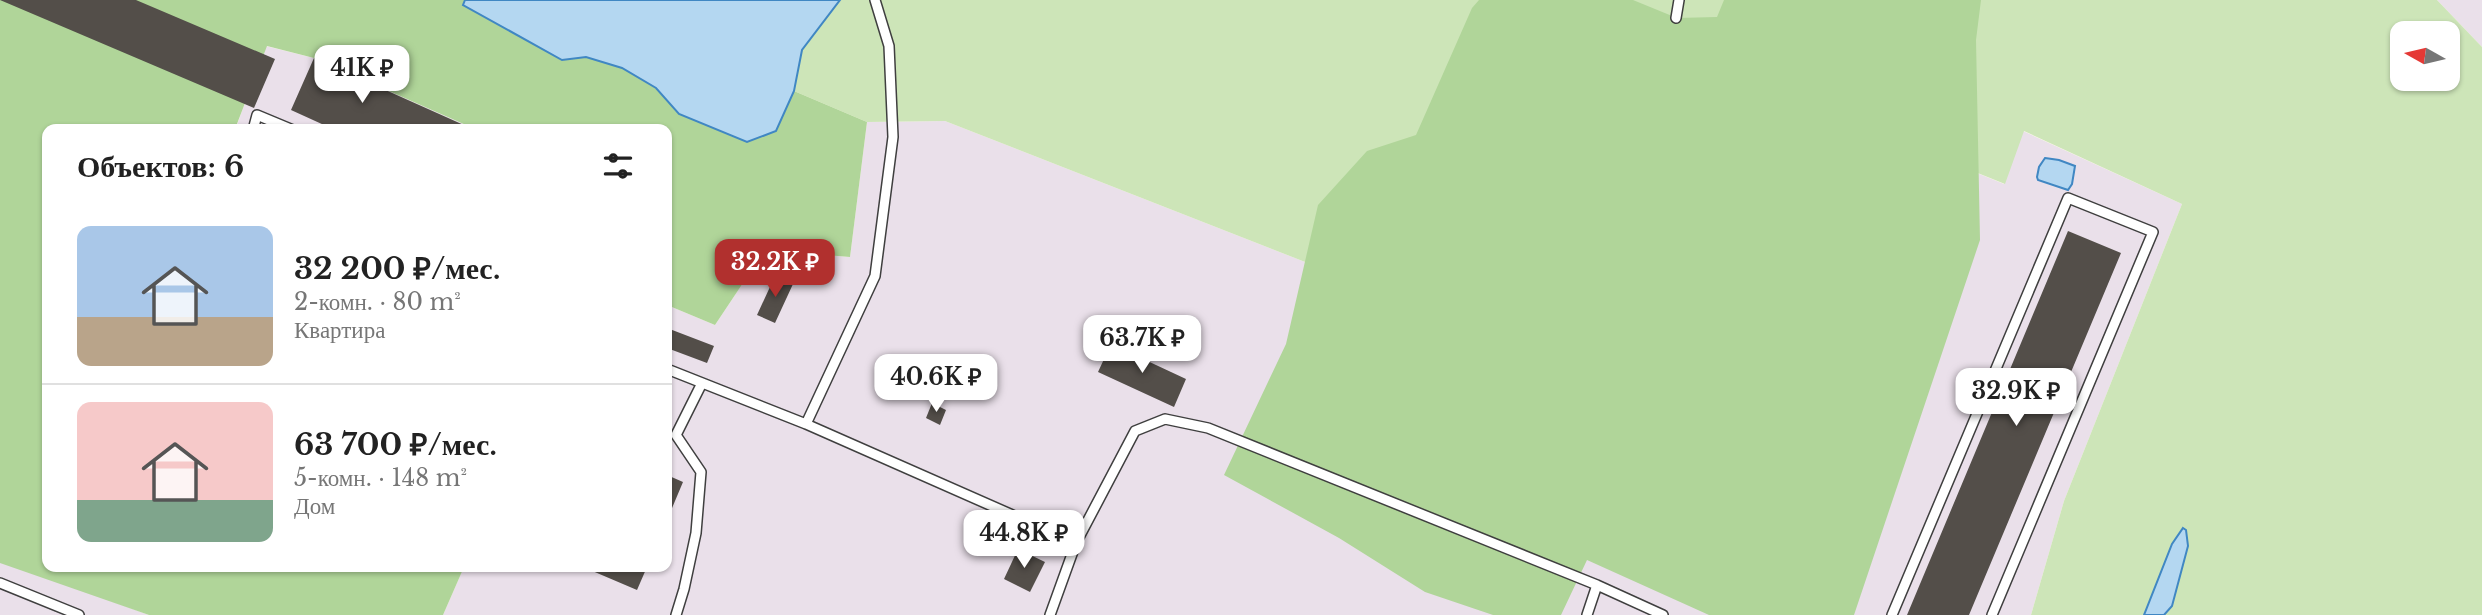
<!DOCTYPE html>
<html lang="ru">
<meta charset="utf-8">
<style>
body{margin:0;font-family:"Libre Baskerville",serif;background:#f6f6f6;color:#222;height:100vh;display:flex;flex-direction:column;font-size:26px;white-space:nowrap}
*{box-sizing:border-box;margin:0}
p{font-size:23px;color:#767676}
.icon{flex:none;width:38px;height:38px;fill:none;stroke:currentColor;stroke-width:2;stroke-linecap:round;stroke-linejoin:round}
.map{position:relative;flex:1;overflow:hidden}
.side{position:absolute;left:42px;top:124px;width:630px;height:448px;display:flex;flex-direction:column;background:#fff;border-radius:14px;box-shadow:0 2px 5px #0004}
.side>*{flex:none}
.needle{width:46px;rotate:278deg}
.fabs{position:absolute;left:2390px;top:21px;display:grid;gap:14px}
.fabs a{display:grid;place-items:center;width:70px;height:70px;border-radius:14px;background:#fff;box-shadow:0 2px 5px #0004;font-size:35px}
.price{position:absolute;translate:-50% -60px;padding:0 16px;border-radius:14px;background:#fff;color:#222;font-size:23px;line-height:46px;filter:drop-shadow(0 2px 4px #0008)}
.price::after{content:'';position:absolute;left:50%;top:42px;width:21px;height:16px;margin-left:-10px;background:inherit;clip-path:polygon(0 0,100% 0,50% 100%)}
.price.current{background:#b1302e;color:#fff}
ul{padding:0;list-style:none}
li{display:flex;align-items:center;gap:21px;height:175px;padding:0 35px}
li+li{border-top:2px solid #e0e0e0}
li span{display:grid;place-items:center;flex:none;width:196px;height:140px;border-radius:14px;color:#555}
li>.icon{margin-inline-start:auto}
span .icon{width:84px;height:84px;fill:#fffc;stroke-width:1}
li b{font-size:30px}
h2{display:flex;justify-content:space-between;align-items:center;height:84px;padding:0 35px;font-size:30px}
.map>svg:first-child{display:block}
.industrial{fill:#eae0ea}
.green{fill:#cde5b8;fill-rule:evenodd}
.forest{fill:#b0d599}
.water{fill:#b4d7f1;stroke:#4087c3;stroke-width:2}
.building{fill:#534e49}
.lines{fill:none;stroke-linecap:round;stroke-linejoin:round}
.service-casing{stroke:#3f3f3f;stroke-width:12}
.service{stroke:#fff;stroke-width:9}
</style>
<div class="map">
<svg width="2482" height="615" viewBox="0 0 2482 615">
<rect width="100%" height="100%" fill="#fefbec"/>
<!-- industrial -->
<path class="industrial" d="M1553,0L2004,184L2023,131L2182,204L2064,501L2031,615H443L464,567H667V305L715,325L765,250L850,257L867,122L945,121L1415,305Z
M2437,0H2482V47Z
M266,46L314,58L475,129L235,130Z
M0,560L149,615H0Z"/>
<!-- green -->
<path class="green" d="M840,0H1553L1415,305L945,121L867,122L794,91L802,50Z
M1575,0H2437L2482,47V615H2031L2064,501L2182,204L2024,131L2005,184L1699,61ZM2403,33H2448V79H2403Z"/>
<!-- forest -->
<path class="forest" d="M0,0H465L463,5L562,60L586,57L622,68L656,88L679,114L776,131L794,91L867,122L850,257L765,250L715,325L667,305V130L475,129L314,58L267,46L235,129L47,130V567H464L443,615H149L0,563Z
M1479,0H1633L1677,18L1717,17L1724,0H1981L1976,40L1980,240L1854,615H1709L1587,560L1561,615H1493L1425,592L1339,538L1224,475L1286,344L1318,205L1367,151L1416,135L1472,8Z"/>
<!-- water -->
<path class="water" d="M465,0H840L802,50L794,91L776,131L747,142L679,114L656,88L622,68L586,57L562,60L463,5Z
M2045,158L2059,160L2075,166L2072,184L2068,190L2038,180L2037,177L2039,167Z
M2183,528L2186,530L2188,546L2172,606L2164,615H2144L2172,544Z"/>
<!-- building -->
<path class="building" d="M0,0H136L275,59L254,108Z
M314,58L475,130H335L291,110Z
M2068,231L2121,253L1969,615H1907Z
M775,276L793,284L775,323L757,315Z
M667,328L714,346L707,363L667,348Z
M1111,344L1186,379L1174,407L1098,372Z
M932,403L946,410L940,425L926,418Z
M667,475L683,482L667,520Z
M1018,549L1045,562L1030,592L1004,579Z
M583,567H647L637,590Z"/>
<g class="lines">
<!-- service casing -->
<g class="service-casing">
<path id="service" d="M1676,18L1679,0
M253,130L257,115L293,130
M667,369L806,424L1076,543
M806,424L875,276L893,137L889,46L875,0
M0,583L79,615
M676,615L684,589L696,533L701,472L676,435L702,383
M1050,615L1076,543L1135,431L1165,419L1208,428L1597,585L1663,615
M1587,615L1597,585
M1892,615L2068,198L2153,232L1992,615"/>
</g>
<!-- service -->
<use href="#service" class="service"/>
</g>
</svg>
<div class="fabs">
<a><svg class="needle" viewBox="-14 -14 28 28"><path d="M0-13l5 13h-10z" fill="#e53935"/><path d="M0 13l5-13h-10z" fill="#767676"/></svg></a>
</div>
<b class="price" style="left:362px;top:105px">41K ₽</b>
<b class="price current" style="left:775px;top:299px">32.2K ₽</b>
<b class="price" style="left:1142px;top:375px">63.7K ₽</b>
<b class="price" style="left:936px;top:414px">40.6K ₽</b>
<b class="price" style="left:2016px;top:428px">32.9K ₽</b>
<b class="price" style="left:1024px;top:570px">44.8K ₽</b>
<section class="side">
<h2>Объектов: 6<svg class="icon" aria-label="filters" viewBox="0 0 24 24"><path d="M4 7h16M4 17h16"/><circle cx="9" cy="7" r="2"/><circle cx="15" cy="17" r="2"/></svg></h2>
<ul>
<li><span style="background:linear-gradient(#a9c7e8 65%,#b9a48a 0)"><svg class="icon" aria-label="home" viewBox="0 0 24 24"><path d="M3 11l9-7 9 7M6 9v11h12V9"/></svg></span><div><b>32 200 ₽/мес.</b><p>2-комн. · 80 m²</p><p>Квартира</p></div></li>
<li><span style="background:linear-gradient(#f6c9c9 70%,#7fa58c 0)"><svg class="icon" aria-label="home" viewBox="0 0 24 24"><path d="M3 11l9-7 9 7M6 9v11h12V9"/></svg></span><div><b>63 700 ₽/мес.</b><p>5-комн. · 148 m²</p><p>Дом</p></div></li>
</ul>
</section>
</div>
